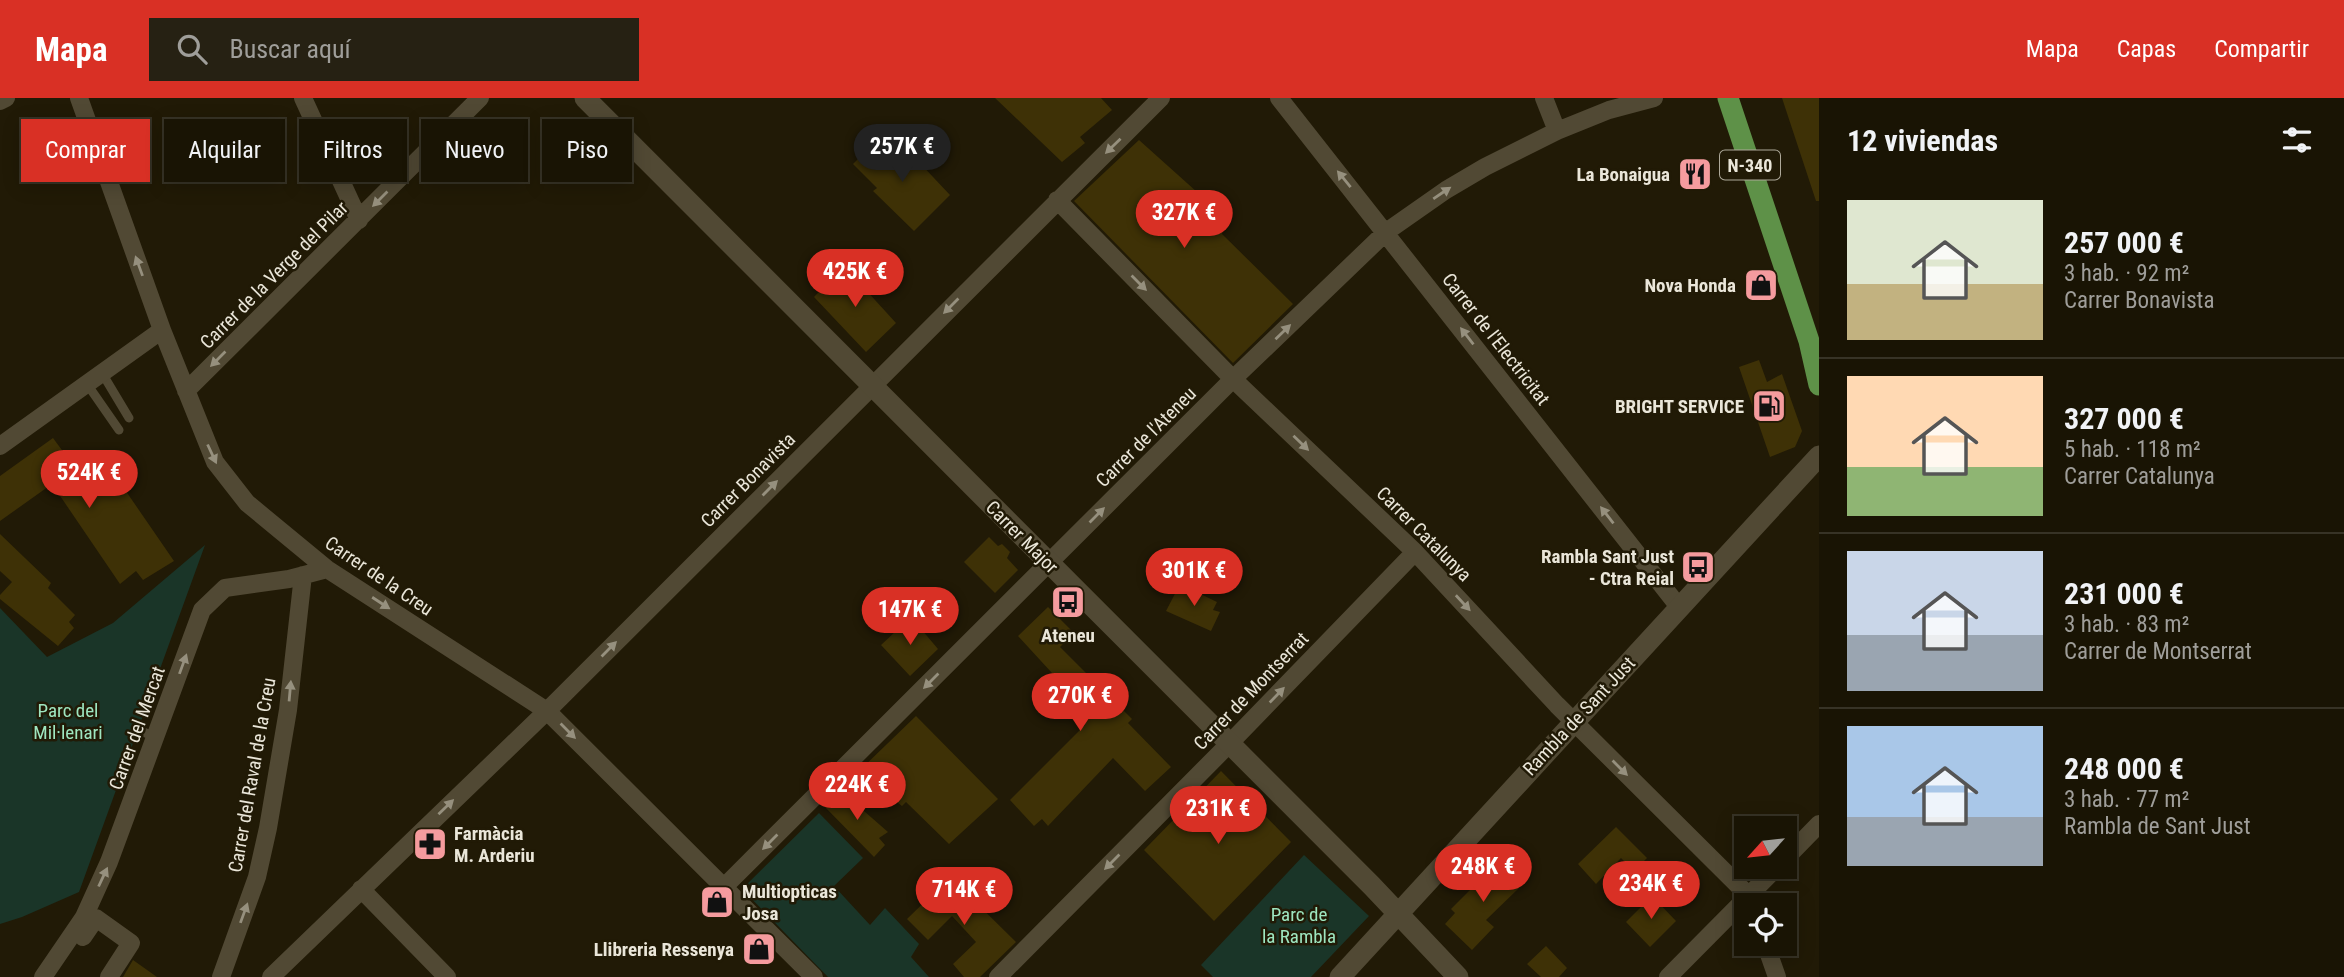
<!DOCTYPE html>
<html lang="es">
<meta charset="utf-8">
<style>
body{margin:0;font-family:"Roboto Condensed",sans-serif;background:#262113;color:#f1f3f6;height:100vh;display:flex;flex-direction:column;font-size:26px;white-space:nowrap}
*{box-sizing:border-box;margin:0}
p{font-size:23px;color:#9f9e9a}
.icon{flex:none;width:38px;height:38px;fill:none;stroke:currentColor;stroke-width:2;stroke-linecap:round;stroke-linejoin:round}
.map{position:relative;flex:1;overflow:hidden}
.details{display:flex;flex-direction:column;background:#191404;width:525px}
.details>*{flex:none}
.guide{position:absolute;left:21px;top:21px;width:665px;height:63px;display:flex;gap:14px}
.needle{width:46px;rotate:243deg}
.tools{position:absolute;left:1734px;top:718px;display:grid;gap:14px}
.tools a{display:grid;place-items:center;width:63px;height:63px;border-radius:0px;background:#191404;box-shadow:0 4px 18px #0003,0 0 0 2px #373326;font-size:35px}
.price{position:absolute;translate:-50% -60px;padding:0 16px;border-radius:24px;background:#d93025;color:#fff;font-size:23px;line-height:46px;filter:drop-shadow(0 2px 4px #0008)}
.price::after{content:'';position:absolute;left:50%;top:42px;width:21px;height:16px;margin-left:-10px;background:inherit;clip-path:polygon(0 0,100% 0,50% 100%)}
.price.on{background:#222;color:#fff}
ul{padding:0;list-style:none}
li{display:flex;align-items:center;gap:21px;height:175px;padding:0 28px}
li+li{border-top:2px solid #373326}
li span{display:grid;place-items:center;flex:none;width:196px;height:140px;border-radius:0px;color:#555}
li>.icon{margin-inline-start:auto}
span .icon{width:84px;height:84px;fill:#fffc;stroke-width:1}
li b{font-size:30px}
h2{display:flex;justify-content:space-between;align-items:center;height:84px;padding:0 28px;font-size:30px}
.pill{padding:0 24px;border-radius:0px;background:#191404;box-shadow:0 4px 18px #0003,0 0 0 2px #373326;font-size:24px;line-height:63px}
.pill.on{background:#d93025;color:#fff}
header{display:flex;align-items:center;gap:42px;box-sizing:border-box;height:98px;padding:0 35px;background:#d93025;color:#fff}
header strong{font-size:33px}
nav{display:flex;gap:38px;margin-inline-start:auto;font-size:24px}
.search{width:490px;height:63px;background:#262113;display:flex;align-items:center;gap:18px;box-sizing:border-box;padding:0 24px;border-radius:0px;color:#9f9e9a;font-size:26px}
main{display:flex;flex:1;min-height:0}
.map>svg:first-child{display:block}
.green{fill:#1a3528}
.building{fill:#3e3106}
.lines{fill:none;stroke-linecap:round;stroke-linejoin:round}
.lane{stroke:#514934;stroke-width:9}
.street{stroke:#514934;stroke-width:18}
.secondary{stroke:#514934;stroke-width:21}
.primary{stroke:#5e9148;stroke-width:21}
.oneway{fill:#96907e}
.labels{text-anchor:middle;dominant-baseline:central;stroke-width:5;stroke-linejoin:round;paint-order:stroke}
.shield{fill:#211a06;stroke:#aea99a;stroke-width:2}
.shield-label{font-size:18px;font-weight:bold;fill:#eae6d9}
.poi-label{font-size:19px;font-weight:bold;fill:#eae6d9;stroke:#211a06;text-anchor:end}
.street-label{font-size:19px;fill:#eae6d9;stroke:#211a06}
.park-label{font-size:19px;fill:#9ee6c0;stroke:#211a06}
</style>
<header>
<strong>Mapa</strong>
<div class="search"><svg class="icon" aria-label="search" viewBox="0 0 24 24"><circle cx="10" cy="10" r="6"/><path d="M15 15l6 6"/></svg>Buscar aquí</div>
<nav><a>Mapa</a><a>Capas</a><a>Compartir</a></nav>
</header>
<main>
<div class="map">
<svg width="1819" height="879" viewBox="0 0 1819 879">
<rect width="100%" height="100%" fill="#211a06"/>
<!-- green -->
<path class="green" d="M205,447L79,794L22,819L0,826V510L47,559L113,525Z
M819,715L863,760L834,788L870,827L885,810L919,846L911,859L929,879H828L742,791Z
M1304,757L1369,818L1311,879H1213L1201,867Z"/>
<!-- building -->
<path class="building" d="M995,0H1101L1112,12L1080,39L1085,45L1062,64Z
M1782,0H1819V103H1816Z
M879,40L910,70L917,62L950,97L914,133L873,93L877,90L853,66Z
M1139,42L1226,120L1222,136L1293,206L1233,265L1074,103Z
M844,168L896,225L866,254L814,199Z
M1759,262L1767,284L1782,276L1802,333L1795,349L1770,359L1739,269Z
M53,340L87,386L110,370L174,463L143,482L136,473L120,486L52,386L0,423V378Z
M0,436L51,485L48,490L75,517L69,524L74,530L58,548L0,501V497L12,484L0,473Z
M989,439L998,448L1002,446L1010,454L1007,460L1018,472L995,495L964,464Z
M1180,486L1217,504L1213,512L1220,514L1211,533L1166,513Z
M1048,509L1074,535L1060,549L1093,582L1080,595L1100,618L1115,604L1132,621L1128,625L1171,669L1145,693L1113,660L1048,728L1042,721L1034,728L1010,702L1085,627L1083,625L1086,622L1045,582L1052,575L1018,538Z
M911,519L938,551L910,578L881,547Z
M916,618L998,701L949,746L906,704L902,708L858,674Z
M1221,673L1291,744L1214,823L1144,752Z
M840,692L888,734L879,740L885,747L874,759L823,707Z
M1616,729L1647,760L1634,773L1621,760L1596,786L1578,766Z
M1503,759L1522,779L1515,785L1519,790L1486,822L1494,829L1472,852L1445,826L1455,815L1451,811Z
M950,779L1016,844L980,879H964L953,866L976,844L952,818L928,842L907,821Z
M1652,798L1676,823L1650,849L1626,824Z
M1546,848L1567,870L1559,879H1541L1527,866Z
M133,862L157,879H123Z"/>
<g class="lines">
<!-- lane -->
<path class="lane" d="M102,275L129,320
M87,286L119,332
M138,632L156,639"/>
<!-- street -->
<path class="street" d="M79,0L162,232L215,364L247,405L327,471L547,613L814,879
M303,0L359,122
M1279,0L1679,509
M1544,0L1557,33
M0,3L6,0
M1057,102L1233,281L1415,454L1557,607L1749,798L1752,807
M186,293L480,0
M0,348L162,232
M1785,761L1819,726
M724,789L1233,281L1386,134L1446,92L1485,69L1557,33L1609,12L1654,0
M361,791L447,879
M83,839L96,820L131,845L109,879
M1765,845L1777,879
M43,879L84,819L109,764L202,512L225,490L289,481L327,471
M221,879L257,779L268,730L288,612L303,477
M271,879L552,608L1161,0
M998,879L1229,646L1415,454
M1668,879L1778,768"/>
<!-- secondary -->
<path class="secondary" d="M585,0L1372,788L1458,879
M1340,879L1819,358"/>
<!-- primary -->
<path class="primary" d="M1728,0L1809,243L1819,287"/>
</g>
<!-- one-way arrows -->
<defs><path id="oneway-solid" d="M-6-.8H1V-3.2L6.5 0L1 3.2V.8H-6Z" transform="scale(1.75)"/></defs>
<g class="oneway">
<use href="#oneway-solid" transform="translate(1113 48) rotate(136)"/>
<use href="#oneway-solid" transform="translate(1344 81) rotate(-129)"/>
<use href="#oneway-solid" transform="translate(1442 95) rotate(-34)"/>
<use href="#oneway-solid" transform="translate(380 101) rotate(135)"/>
<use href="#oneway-solid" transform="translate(139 168) rotate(-110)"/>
<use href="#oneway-solid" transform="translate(1139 185) rotate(45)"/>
<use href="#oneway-solid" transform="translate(951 208) rotate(135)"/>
<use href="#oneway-solid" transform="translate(1283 234) rotate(-44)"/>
<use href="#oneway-solid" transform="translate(1467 238) rotate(-128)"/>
<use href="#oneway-solid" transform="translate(218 261) rotate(135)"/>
<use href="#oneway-solid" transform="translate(1301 345) rotate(44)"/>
<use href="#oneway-solid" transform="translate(212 356) rotate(65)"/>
<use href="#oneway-solid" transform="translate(770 390) rotate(-45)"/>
<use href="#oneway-solid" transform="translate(1097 417) rotate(-45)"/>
<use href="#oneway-solid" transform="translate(1607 417) rotate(-128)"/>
<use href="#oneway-solid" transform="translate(381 505) rotate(33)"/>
<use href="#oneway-solid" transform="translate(1463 505) rotate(47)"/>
<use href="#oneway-solid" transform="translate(609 551) rotate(-45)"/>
<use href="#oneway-solid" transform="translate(183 566) rotate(-70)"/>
<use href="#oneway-solid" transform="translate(931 583) rotate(135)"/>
<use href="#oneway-solid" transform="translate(290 593) rotate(-85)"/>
<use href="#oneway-solid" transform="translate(1277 597) rotate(-46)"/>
<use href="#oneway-solid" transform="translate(568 633) rotate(45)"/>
<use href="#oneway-solid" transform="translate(1620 670) rotate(45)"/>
<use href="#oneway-solid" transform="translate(446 709) rotate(-44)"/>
<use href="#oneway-solid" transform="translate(770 744) rotate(135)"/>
<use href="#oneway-solid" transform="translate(1112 764) rotate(135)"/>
<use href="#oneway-solid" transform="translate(103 779) rotate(-65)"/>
<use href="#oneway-solid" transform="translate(244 815) rotate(-70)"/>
</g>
<!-- icons -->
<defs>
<g id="restaurant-square" transform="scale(1.75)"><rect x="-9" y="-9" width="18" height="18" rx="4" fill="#f59b9e" stroke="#211a06"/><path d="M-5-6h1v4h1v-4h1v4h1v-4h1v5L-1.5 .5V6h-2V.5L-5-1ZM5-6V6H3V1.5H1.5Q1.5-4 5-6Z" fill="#111"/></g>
<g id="shop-square" transform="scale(1.75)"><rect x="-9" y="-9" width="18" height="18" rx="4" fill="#f59b9e" stroke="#211a06"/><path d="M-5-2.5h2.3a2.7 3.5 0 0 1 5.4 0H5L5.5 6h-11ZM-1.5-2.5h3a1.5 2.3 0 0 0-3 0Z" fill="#111"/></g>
<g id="fuel-square" transform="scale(1.75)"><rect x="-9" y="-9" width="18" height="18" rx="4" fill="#f59b9e" stroke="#211a06"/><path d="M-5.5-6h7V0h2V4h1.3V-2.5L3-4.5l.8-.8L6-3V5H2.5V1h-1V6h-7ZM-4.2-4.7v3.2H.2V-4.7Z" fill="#111"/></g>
<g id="bus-square" transform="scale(1.75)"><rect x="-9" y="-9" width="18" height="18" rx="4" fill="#f59b9e" stroke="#211a06"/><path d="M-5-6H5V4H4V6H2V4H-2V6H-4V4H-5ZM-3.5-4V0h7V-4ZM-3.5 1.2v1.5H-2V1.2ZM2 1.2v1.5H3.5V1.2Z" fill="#111"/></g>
<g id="pharmacy-square" transform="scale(1.75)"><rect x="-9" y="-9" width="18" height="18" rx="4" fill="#f59b9e" stroke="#211a06"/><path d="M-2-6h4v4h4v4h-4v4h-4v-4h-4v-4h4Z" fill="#111"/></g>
</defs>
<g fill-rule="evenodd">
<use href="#restaurant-square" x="1695" y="76"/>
<use href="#shop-square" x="1761" y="187"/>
<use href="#fuel-square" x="1769" y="308"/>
<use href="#bus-square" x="1698" y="469"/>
<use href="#bus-square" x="1068" y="504"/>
<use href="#pharmacy-square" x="430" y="746"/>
<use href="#shop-square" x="717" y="804"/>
<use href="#shop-square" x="759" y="851"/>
</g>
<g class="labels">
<!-- shield labels -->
<rect class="shield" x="1720" y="52.5" width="60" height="29" rx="5"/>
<g class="shield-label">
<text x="1750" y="67">N-340</text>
</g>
<!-- poi labels -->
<g class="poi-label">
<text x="1670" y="76">La Bonaigua</text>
<text x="1736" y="187">Nova Honda</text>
<text x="1744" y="308">BRIGHT SERVICE</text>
<text x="1674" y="458">Rambla Sant Just<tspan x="1674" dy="22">- Ctra Reial</tspan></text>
<text x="1068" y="537" text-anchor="middle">Ateneu</text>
<text x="454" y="735" text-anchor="start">Farmàcia<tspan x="454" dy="22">M. Arderiu</tspan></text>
<text x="742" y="793" text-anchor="start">Multiopticas<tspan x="742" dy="22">Josa</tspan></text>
<text x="734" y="851">Llibreria Ressenya</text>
</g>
<!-- street labels -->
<g class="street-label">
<text transform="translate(274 177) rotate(-45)">Carrer de la Verge del Pilar</text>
<text transform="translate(1496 241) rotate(52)">Carrer de l'Electricitat</text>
<text transform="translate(1146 339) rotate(-45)">Carrer de l'Ateneu</text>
<text transform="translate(748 382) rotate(-45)">Carrer Bonavista</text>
<text transform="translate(1424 436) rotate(45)">Carrer Catalunya</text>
<text transform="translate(1022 439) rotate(45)">Carrer Major</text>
<text transform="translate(379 478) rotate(34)">Carrer de la Creu</text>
<text transform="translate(1251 593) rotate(-46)">Carrer de Montserrat</text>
<text transform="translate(1579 618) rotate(-47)">Rambla de Sant Just</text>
<text transform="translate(137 630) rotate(-70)">Carrer del Mercat</text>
<text transform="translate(252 677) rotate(-80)">Carrer del Raval de la Creu</text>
</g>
<!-- park labels -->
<g class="park-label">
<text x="68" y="612">Parc del<tspan x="68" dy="22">Mil·lenari</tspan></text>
<text x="1299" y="816">Parc de<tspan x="1299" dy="22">la Rambla</tspan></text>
</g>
</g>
</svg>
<div class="tools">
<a><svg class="needle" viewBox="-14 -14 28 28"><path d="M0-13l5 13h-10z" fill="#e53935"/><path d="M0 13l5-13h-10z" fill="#9f9e9a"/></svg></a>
<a><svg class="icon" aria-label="locate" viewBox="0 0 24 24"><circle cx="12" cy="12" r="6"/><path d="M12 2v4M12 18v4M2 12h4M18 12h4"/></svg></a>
</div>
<b class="price on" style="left:902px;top:86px">257K €</b>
<b class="price" style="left:1184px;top:152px">327K €</b>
<b class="price" style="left:855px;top:211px">425K €</b>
<b class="price" style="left:89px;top:412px">524K €</b>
<b class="price" style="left:1194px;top:510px">301K €</b>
<b class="price" style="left:910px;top:549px">147K €</b>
<b class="price" style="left:1080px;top:635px">270K €</b>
<b class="price" style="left:857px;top:724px">224K €</b>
<b class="price" style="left:1218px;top:748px">231K €</b>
<b class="price" style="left:1483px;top:806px">248K €</b>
<b class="price" style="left:1651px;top:823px">234K €</b>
<b class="price" style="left:964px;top:829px">714K €</b>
<div class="guide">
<a class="pill on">Comprar</a>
<a class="pill">Alquilar</a>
<a class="pill">Filtros</a>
<a class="pill">Nuevo</a>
<a class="pill">Piso</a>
</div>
</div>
<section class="details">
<h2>12 viviendas<svg class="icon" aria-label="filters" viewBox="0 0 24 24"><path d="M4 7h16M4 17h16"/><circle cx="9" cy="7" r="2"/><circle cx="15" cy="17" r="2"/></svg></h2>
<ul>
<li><span style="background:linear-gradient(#dfe7d0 60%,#c2b280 0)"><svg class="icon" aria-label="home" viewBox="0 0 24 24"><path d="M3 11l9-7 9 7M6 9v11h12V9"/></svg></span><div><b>257 000 €</b><p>3 hab. · 92 m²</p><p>Carrer Bonavista</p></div></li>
<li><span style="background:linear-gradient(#ffd9b3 65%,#8fb573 0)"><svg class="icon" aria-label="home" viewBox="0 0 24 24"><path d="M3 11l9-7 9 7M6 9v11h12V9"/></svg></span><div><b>327 000 €</b><p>5 hab. · 118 m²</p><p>Carrer Catalunya</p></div></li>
<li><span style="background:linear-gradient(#c9d6e8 60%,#9aa5b1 0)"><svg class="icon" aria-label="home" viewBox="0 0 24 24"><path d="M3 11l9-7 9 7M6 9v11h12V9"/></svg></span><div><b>231 000 €</b><p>3 hab. · 83 m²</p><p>Carrer de Montserrat</p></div></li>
<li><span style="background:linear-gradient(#a9c7e8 65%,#9aa5b1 0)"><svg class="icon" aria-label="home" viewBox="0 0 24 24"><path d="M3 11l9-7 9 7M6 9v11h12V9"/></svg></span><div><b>248 000 €</b><p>3 hab. · 77 m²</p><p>Rambla de Sant Just</p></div></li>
</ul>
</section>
</main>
